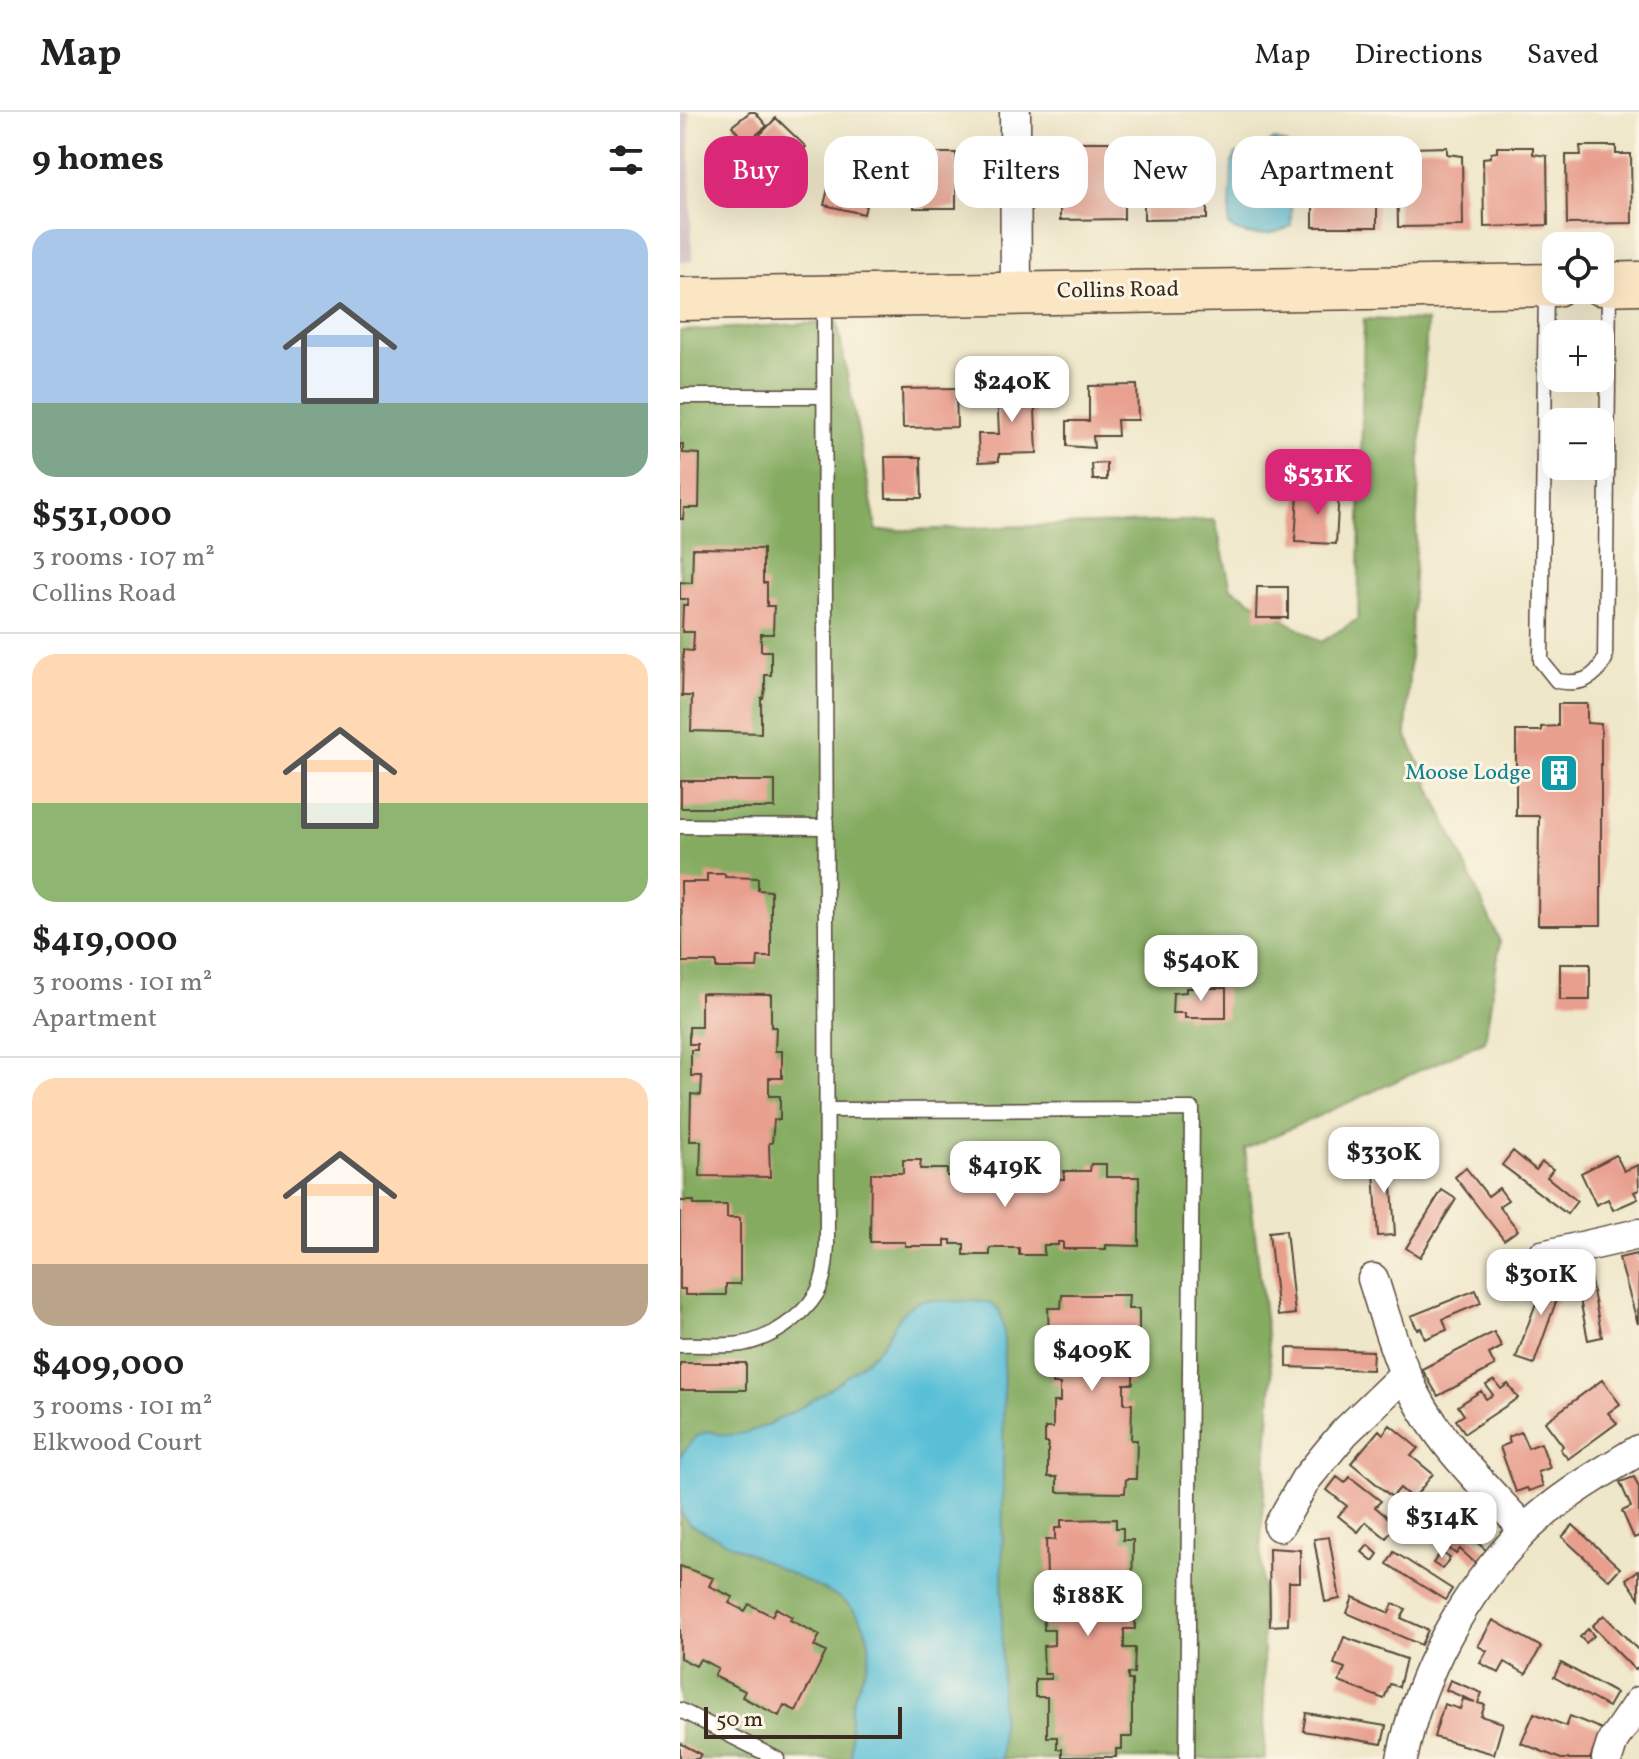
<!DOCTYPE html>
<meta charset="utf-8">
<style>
body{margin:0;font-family:Vollkorn,serif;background:#f6f6f6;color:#222;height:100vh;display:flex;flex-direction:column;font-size:30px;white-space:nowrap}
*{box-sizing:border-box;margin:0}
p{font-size:26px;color:#767676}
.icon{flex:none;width:44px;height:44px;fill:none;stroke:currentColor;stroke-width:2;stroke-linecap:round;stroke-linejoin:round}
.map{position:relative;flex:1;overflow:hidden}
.side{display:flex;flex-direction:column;background:#fff;width:680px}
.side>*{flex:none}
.top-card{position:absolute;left:24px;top:24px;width:760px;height:72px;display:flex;gap:16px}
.controls{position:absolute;left:862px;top:120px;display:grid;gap:16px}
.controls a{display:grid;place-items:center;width:72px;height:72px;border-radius:16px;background:#fff;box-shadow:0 8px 32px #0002;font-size:40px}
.scale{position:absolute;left:24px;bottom:20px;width:198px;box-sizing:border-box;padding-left:8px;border:4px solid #3b2a1e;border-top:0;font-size:22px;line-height:28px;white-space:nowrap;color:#3b2a1e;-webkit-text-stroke:6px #fcf5e5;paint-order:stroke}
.price{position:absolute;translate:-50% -68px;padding:0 18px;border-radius:16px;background:#fff;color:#222;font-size:26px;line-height:52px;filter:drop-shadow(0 2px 4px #0008)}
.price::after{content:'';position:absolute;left:50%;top:48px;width:24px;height:18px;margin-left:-12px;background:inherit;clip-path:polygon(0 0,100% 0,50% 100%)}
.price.active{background:#db2777;color:#fff}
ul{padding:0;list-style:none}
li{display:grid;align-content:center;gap:16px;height:424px;padding:0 32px}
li+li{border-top:2px solid #e0e0e0}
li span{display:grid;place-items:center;height:248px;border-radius:24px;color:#555}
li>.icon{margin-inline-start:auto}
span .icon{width:144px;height:144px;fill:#fffc;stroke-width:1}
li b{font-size:34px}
h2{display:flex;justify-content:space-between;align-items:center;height:96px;padding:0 32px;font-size:34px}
.pill{padding:0 28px;border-radius:24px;background:#fff;box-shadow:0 8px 32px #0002;font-size:28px;line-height:72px}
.pill.active{background:#db2777;color:#fff}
header{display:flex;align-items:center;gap:48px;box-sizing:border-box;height:112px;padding:0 40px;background:#fff;border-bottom:2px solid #e0e0e0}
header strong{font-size:38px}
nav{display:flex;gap:44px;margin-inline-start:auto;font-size:28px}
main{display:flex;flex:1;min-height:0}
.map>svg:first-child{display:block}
.industrial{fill:#d2bec4}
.forest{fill:#84ab61;stroke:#606a40;stroke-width:2}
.water{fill:#59bfd7;stroke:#4a747a;stroke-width:2}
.building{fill:#e89f8e}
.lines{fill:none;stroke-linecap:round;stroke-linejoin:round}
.lane-casing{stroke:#564638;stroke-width:17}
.street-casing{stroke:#564638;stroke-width:33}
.secondary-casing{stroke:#564638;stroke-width:45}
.lane{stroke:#fff;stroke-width:14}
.street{stroke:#fff;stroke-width:30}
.secondary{stroke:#fbe6c4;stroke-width:42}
.labels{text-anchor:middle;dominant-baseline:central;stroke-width:6;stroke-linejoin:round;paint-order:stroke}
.street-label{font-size:22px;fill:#3b2a1e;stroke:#fcf5e5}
.culture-label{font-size:22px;fill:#0d838f;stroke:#fcf5e5;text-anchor:end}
</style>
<header>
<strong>Map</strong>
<nav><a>Map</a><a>Directions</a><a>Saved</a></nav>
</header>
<main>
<section class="side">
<h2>9 homes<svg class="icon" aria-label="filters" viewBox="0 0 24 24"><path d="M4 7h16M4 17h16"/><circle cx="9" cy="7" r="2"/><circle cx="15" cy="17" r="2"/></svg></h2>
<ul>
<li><span style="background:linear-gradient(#a9c7e8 70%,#7fa58c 0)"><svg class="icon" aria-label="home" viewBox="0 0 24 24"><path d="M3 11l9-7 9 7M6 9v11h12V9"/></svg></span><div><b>$531,000</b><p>3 rooms · 107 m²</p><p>Collins Road</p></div></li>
<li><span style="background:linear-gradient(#ffd9b3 60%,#8fb573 0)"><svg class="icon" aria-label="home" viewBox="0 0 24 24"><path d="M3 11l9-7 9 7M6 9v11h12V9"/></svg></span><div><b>$419,000</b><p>3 rooms · 101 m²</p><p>Apartment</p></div></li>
<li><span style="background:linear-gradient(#ffd9b3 75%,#b9a48a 0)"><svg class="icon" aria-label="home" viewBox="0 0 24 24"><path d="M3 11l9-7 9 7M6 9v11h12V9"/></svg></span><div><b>$409,000</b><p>3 rooms · 101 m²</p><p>Elkwood Court</p></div></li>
</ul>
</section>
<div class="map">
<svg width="959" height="1647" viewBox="0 0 959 1647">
<rect width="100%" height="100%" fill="#fcf5e5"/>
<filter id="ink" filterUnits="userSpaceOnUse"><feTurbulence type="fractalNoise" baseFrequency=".0125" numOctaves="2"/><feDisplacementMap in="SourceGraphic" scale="16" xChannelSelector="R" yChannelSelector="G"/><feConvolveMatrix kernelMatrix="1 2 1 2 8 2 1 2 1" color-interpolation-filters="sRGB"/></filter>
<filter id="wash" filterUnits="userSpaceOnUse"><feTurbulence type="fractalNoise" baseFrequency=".006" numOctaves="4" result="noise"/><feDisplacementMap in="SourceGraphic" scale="32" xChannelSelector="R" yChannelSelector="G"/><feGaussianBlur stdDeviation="1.8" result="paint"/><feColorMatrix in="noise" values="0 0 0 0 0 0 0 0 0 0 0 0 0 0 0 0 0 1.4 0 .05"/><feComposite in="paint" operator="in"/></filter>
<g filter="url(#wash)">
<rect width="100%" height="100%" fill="#efe7c9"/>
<!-- industrial -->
<path class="industrial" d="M0,0H9L12,149L0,150Z"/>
<!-- forest -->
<path class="forest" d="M684,207L747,209L726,622L820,830L805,929L565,1037L592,1265L581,1430L585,1647H0V219L157,210L197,419L535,408L551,476L641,530L678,507Z"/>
<!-- water -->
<path class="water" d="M595,28L607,32L612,60L611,114C595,124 563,127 549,114L552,51L556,42H563L574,49L582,47L587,32Z
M243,1188L310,1190L319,1198L324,1220L321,1647H171C171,1627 168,1604 174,1585C177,1573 185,1562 188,1550C194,1524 180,1500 160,1486L9,1412L1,1401L0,1396V1344L17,1324L28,1319C34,1320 40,1323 46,1323C87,1325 178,1262 203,1231C217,1213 219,1195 243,1188Z"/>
<g id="blocks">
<!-- building -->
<path class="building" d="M70,0H75L87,14L66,31L52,14Z
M96,6L126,35L88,75L58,46Z
M395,30H429V59L444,60V107L380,108V60H394Z
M477,30H513V60H527V107L464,108V60H478Z
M900,34H936V42H951L952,111L887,112L886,43H901Z
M767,35V42L782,44L783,114L718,115L717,46H726V41H731V36Z
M817,35H853V42L867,44L868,113L804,115L803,46L811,45V41L817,40Z
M648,37H683V67H697V115H633V67H648Z
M157,40L197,49L184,102L144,93Z
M234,41H276V96H234Z
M327,267H345V275H354L357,341L319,342V349L299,350L298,322H319L317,278L327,277Z
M457,273L458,308H437L438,324H413L414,336L387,334V309H409V274Z
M276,276L277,315L223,316L222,277Z
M0,332H3V341L20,342L19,396H4L3,407H0Z
M205,345H241L242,386H206Z
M427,351V368H413L412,352Z
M637,376L659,377L656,432L615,430L618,382L637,383Z
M13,436L83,437V471H87V494H94L93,522H81V539H91V563H85V577L83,586H81V621L11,619L12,584H2L3,538L13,539L14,520H2L3,493H8V487H0V470L12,471Z
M577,475H608V506H576Z
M878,592H907V611L921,612V813H858L859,704H836V619H861V615L878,614Z
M1,669H95V696H1Z
M27,762H45V765L78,766V778L91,779V845H78L77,856H36V850H2L1,770H27Z
M880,852H910V888H880Z
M506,876H546V906H505V901H492L493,881L506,880Z
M21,881L91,882V915H96L95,939H102V966H89V984H100V1008H94L92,1031H89L90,1065L20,1064L21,1029H10L11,982L21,983L22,964H11V938H17V932H9V915H21Z
M833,1039L856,1058L862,1050L873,1057L867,1065L897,1089L887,1102L822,1053Z
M710,1042L715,1123L698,1124L693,1043Z
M936,1043L944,1059L958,1053L959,1078L954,1080L958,1087L933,1098L928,1087L916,1093L901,1061Z
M223,1048H241L240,1057H267V1064H286L287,1053H334V1060H341V1053H366L365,1067H384V1059H410L411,1052H426V1065H459V1134L426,1133V1137H383V1130H378V1133H364V1143H339V1136H310V1143H284V1132H271V1128H265V1134H225V1130H190L191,1061H223Z
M786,1056L808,1084L819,1076L828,1088L819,1094L838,1118L824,1128L775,1065Z
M762,1078L776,1087L740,1145L726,1136Z
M0,1089H14V1093H47V1106H60V1172H46V1183H5V1177H0Z
M606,1118L615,1202L598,1204L589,1120Z
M956,1142L959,1154L958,1212L939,1146Z
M868,1158L885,1164L854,1252L836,1246Z
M909,1159L922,1225L908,1228L895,1162Z
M796,1178L801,1191L763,1207L767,1218L745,1227L741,1216L737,1217L731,1204Z
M382,1183H449L448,1197H459V1238H453V1272H444V1292H452L451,1328H457L456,1367H446L445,1381L377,1380V1365H368V1331H365V1316H373V1290H380V1272H373V1247H364V1229H369L368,1196H381Z
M814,1220L822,1235L809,1242L815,1254L758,1284L742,1257Z
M607,1236L693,1239L692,1258L607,1255Z
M0,1251H66V1278H0Z
M814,1268L821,1277L828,1272L838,1286L785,1321L776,1308L784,1303L778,1294L801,1279L806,1287L813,1283L806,1273Z
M922,1268L940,1292L928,1301L937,1311L888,1347L880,1337L883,1334L865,1310Z
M710,1313L738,1336L731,1344L753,1362L733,1387L720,1376L712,1385L671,1351L699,1318L703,1322Z
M841,1320L848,1336L861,1331L870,1356L858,1360L863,1374L849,1379L847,1376L836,1380L820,1335L830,1331L828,1325Z
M657,1365L665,1371L670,1365L701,1389L695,1395L717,1413L706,1426L686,1410L678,1420L658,1404L667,1394L647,1378Z
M954,1365L959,1376V1424L954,1426L942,1399L951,1395L940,1370Z
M745,1385L807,1439L795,1451L780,1437L776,1442L767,1435L772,1430L735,1397Z
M436,1407V1416H443V1428H453L452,1486H449L448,1492H455V1517H444V1536H455L454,1562L448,1561V1568H452V1625H442V1637H436V1645H382V1637H377V1625H367V1585H355V1567H371V1562H364L363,1534L374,1533V1518H364L363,1490H369V1487H358V1468L367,1467L366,1428H375V1416H381V1408Z
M893,1413L940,1456L929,1468L882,1425Z
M649,1425L660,1487L645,1490L634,1427Z
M688,1433L698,1442L693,1449L682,1440Z
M589,1436L620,1438V1470H609L608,1513L590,1514Z
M714,1440L772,1477L765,1488L707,1452Z
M761,1440L770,1446L762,1457L753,1451Z
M0,1454L33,1466L29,1474L53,1485L49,1491L65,1499L69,1492L92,1504L96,1496L112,1505L110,1508L140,1523L134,1534L146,1540L116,1599L104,1593L99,1604L62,1585L65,1579L34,1564L38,1556L20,1547L16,1554L0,1546Z
M959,1458V1486L946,1467Z
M673,1485L709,1501L713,1492L726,1497L721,1506L748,1518L741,1533L667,1501Z
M924,1503L959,1539V1554L955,1558L912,1514Z
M813,1508L861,1535L846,1562L825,1550L819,1561L800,1551L807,1539L798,1534Z
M908,1517L914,1524L906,1531L900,1525Z
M664,1525L726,1547L719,1575L710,1572L704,1587L659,1570L665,1556L654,1552Z
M881,1551L936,1581L928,1595L874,1565Z
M770,1568L802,1581L798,1591L805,1593L801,1604L823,1611L814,1642L754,1625L764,1592L780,1597L783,1587L795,1590L766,1578Z
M626,1601L706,1614L702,1632L623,1619Z
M854,1601L886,1614L890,1604L922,1617L910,1647H881L841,1631Z
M0,1631L21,1642L18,1647H0Z"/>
</g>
</g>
<g filter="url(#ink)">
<use href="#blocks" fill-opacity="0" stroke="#564638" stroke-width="2"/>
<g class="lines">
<!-- lane casing -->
<g class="lane-casing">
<path id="lane" d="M866,178L861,549L877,569C900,573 914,568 925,547L929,176
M0,284H144
M0,714L146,715
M147,998L512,997L507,1647
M0,1233C20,1232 42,1235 62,1232C90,1227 122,1206 137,1181C145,1166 146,1148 147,1132L144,189
M0,1598L97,1647"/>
</g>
<!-- street casing -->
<g class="street-casing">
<path id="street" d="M335,0L336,181
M862,1144L959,1122
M693,1167C703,1198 712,1231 725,1261C750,1323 801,1370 845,1418
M599,1414L626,1367L664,1321L725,1262
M722,1647C739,1562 783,1481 844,1419C876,1387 921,1361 959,1338
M927,1647L933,1628L959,1590"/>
</g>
<!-- secondary casing -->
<g class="secondary-casing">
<path id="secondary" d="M920,172L959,171
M0,187L876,173"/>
</g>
<!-- lane -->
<use href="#lane" class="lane"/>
<!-- street -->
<use href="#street" class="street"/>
<!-- secondary -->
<use href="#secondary" class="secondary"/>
</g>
</g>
<!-- icons -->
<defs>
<g id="building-square" transform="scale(2)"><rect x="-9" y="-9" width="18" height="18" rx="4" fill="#0f9aa8" stroke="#fcf5e5"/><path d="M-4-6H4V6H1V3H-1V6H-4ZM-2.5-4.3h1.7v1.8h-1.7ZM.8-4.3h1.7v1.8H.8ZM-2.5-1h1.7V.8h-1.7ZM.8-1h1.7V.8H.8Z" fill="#fff"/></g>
</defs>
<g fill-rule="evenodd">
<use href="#building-square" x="879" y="661"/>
</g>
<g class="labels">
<!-- street labels -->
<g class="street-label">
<text transform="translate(438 179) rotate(-1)">Collins Road</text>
</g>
<!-- culture labels -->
<g class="culture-label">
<text x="851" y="661">Moose Lodge</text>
</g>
</g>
</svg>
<div class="controls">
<a><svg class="icon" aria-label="locate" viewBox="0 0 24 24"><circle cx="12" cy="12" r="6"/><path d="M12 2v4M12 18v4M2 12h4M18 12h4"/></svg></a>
<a>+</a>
<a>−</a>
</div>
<div class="scale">50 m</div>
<b class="price" style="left:332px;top:312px">$240K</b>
<b class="price active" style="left:638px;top:405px">$531K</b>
<b class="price" style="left:521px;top:891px">$540K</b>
<b class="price" style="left:704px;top:1083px">$330K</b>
<b class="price" style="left:325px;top:1097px">$419K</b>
<b class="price" style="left:861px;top:1205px">$301K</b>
<b class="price" style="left:412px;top:1281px">$409K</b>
<b class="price" style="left:762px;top:1448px">$314K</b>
<b class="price" style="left:408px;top:1526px">$188K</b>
<div class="top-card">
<a class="pill active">Buy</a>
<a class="pill">Rent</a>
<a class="pill">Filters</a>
<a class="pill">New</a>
<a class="pill">Apartment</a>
</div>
</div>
</main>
